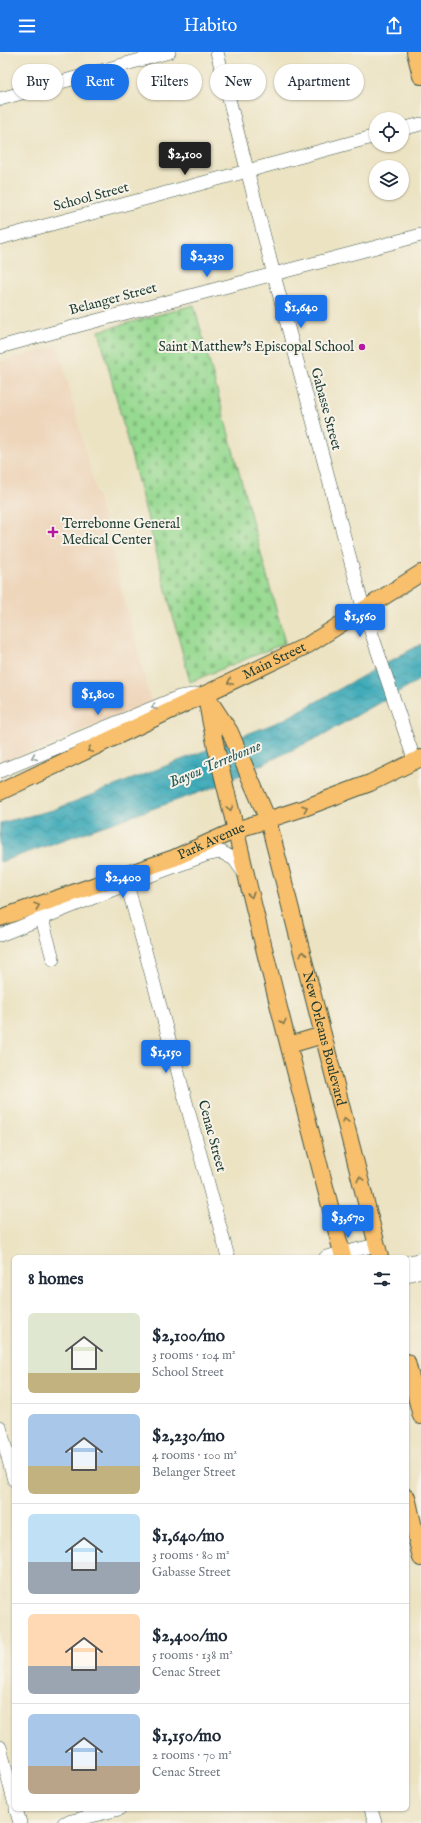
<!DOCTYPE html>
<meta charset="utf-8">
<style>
body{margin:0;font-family:"IM FELL English",serif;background:#f2f2f3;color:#1f2937;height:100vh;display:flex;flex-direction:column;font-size:15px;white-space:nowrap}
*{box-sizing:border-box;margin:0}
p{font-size:13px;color:#747a83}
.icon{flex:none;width:22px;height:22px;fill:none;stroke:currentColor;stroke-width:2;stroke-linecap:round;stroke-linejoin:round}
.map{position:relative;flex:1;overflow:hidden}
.drawer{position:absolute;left:12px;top:1203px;width:397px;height:556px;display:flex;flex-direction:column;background:#fff;border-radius:6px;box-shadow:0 1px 3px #0004}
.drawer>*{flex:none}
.hud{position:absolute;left:12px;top:12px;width:397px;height:36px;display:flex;gap:8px}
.tools{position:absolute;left:369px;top:60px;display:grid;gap:8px}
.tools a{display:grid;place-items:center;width:40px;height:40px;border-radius:50%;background:#fff;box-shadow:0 1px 3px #0004;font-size:20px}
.price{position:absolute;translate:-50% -34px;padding:0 9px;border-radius:4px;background:#1a73e8;color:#fff;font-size:13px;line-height:26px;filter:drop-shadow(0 1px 2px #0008)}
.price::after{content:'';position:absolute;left:50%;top:24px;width:12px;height:9px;margin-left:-6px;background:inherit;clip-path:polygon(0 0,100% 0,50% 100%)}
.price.selected{background:#222;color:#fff}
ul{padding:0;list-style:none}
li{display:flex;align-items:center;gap:12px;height:100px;padding:0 16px}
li+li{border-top:1px solid #e0e1e3}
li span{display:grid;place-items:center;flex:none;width:112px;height:80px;border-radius:6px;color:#555}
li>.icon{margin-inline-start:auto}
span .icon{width:48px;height:48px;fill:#fffc;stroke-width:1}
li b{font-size:17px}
h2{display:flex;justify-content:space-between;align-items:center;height:48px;padding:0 16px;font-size:17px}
.tag{padding:0 14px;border-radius:18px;background:#fff;box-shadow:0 1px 3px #0004;font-size:14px;line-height:36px}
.tag.selected{background:#1a73e8;color:#fff}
header{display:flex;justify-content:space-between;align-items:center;height:52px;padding:0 16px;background:#1a73e8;color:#fff;font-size:18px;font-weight:600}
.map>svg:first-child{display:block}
.built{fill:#eed6bb}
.cemetery{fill:url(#cemetery-stones);stroke:#5a8b62}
.water{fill:url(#water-waves);stroke:#2c7376}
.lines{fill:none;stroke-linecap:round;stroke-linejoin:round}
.minor-casing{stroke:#3e5649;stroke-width:14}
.major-casing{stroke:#3e5649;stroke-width:18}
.minor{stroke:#fff;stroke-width:13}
.major{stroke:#f8bf6c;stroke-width:16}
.oneway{stroke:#81784d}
.oneway2{stroke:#8f9e9a}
.poi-dot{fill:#b5179e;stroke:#f7f3e8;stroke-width:1.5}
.labels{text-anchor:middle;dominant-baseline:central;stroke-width:4;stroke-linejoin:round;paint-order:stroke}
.street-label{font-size:14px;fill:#1f3d34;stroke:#f7f3e8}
.poi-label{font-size:14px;fill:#1f3d34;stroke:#f7f3e8;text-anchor:end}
.water-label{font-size:15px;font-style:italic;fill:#275d5c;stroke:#f7f3e8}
</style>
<header><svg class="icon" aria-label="menu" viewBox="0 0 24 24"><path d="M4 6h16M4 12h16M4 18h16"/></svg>Habito<svg class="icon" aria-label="share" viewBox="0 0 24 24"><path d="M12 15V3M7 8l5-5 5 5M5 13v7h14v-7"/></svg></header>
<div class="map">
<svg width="421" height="1771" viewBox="0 0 421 1771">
<defs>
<pattern id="cemetery-stones" width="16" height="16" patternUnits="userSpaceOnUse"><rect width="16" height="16" fill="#96d990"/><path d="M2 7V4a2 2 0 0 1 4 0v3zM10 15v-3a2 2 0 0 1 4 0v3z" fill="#81bb7d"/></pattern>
<pattern id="water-waves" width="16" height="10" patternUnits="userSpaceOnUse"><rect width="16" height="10" fill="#3aa9b8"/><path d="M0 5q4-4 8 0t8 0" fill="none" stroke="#308b96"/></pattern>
</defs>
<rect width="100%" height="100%" fill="#f7f3e8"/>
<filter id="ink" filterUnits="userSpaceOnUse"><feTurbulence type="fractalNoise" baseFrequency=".025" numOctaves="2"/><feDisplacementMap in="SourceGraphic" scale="8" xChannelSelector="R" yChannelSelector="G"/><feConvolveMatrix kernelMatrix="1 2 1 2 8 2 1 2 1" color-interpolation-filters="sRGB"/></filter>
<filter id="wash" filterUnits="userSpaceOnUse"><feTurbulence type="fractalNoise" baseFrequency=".012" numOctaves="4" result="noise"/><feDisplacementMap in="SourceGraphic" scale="16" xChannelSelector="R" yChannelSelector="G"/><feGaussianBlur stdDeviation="0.9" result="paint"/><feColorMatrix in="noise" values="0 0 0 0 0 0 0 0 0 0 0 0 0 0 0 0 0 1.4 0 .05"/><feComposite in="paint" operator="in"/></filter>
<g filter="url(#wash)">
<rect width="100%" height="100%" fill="#ece3c3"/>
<!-- built -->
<path class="built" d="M58,294L151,650L0,712V310Z"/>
<!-- cemetery -->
<path class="cemetery" d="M194,253L285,591L190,630L99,279Z"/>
<!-- water -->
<path class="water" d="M421,592V627L319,685L215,735L0,810V771L53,758L283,668Z"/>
</g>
<g filter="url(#ink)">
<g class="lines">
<!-- minor casing -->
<g class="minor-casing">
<path id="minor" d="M217,0L274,223L364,559L415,710
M0,47L169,0
M402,77L421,72
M0,186L376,84
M0,295C140,256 281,221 421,183
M0,719L179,645L200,642
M127,832L228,1205
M42,867L53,907
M0,883L127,832L206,803L221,800L234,807L244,821
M326,1205L376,1193
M407,1211L421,1207
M407,1223L421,1219
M0,1375L14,1428
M0,1695L14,1749
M16,1757L20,1771
M371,1757L375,1771
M64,1771L119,1757"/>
</g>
<!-- major casing -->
<g class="major-casing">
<g id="major">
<path d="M415,0L421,24"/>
<path id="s1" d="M205,642L230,680L268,768L380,1205"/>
<path d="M207,649C214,696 228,742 238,788C270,928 308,1066 343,1205"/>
<path id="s2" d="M0,740L308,593L421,521"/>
<path id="s3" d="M0,866L174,806L236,778L304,756L370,731L421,706"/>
<path d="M289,993L323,983"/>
<path d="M407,1310L421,1364"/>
<path d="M407,1445L421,1506"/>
</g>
</g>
<!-- minor -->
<use href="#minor" class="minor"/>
<!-- major -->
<use href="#major" class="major"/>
</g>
<!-- one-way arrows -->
<defs><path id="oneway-chevron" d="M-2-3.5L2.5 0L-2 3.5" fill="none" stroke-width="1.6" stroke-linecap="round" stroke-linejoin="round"/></defs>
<g class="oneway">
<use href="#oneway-chevron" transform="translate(230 630) rotate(155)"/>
<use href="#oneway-chevron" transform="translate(90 698) rotate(155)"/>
<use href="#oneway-chevron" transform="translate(230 756) rotate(76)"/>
<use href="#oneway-chevron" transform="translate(305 756) rotate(-19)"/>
<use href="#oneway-chevron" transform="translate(251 843) rotate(76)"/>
<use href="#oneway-chevron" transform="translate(37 854) rotate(-19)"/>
<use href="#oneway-chevron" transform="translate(303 902) rotate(-104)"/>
<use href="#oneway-chevron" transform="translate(283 970) rotate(76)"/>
<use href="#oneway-chevron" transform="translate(345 1069) rotate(-104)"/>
<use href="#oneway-chevron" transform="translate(360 1127) rotate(-104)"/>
</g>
<g class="oneway2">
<use href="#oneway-chevron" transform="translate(154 655) rotate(158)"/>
<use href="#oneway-chevron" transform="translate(34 705) rotate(157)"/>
</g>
</g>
<!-- markers -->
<g class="poi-dot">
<circle cx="362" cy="295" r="4"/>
<path d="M51 474h4v4h4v4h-4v4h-4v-4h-4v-4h4z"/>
</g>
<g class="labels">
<!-- street labels -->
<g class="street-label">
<text transform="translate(91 145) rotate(-15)">School Street</text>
<text transform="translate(113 247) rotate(-15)">Belanger Street</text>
<text transform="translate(326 357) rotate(75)">Gabasse Street</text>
<text stroke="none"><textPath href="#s2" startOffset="304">Main Street</textPath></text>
<text stroke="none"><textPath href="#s3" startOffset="225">Park Avenue</textPath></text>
<text stroke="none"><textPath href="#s1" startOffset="367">New Orleans Boulevard</textPath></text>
<text transform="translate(212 1084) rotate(75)">Cenac Street</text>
</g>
<!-- poi labels -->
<g class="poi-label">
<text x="354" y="295">Saint Matthew's Episcopal School</text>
<text x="62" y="472" text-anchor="start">Terrebonne General<tspan x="62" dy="16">Medical Center</tspan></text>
</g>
<!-- water labels -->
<g class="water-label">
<text transform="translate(215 712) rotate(-23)">Bayou Terrebonne</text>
</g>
</g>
</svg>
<div class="tools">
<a><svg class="icon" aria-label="locate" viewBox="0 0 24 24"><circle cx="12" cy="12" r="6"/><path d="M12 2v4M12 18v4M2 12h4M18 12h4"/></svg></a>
<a><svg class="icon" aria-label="layers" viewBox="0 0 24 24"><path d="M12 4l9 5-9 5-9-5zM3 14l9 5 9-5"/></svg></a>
</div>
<b class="price selected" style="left:185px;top:124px">$2,100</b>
<b class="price" style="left:207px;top:226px">$2,230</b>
<b class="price" style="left:301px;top:277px">$1,640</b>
<b class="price" style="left:360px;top:586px">$1,560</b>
<b class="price" style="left:98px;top:664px">$1,800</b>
<b class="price" style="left:123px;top:847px">$2,400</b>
<b class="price" style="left:166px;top:1022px">$1,150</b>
<b class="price" style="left:348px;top:1187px">$3,670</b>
<div class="hud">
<a class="tag">Buy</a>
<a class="tag selected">Rent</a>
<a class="tag">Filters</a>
<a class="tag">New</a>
<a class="tag">Apartment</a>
</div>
<section class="drawer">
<h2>8 homes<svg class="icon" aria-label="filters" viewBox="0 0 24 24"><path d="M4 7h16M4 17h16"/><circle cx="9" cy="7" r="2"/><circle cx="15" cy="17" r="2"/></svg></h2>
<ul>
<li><span style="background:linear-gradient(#dfe7d0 75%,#c2b280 0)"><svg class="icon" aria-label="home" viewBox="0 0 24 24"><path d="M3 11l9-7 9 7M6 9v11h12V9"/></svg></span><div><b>$2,100/mo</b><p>3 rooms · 104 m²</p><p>School Street</p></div></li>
<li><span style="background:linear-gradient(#a9c7e8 65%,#c2b280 0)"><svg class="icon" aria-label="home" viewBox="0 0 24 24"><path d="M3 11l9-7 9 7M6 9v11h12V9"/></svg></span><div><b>$2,230/mo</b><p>4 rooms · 100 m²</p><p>Belanger Street</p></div></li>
<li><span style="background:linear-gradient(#bfe0f5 60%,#9aa5b1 0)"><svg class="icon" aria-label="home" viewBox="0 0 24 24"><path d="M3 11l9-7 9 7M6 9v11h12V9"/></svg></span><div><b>$1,640/mo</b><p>3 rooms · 80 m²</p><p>Gabasse Street</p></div></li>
<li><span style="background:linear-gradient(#ffd9b3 65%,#9aa5b1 0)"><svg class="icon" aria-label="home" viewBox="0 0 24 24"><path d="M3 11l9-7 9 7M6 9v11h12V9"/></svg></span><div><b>$2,400/mo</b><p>5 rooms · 138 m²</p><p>Cenac Street</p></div></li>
<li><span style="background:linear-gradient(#a9c7e8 65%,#b9a48a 0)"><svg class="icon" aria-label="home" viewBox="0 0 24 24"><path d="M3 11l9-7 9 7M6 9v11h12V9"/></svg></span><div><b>$1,150/mo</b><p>2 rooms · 70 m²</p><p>Cenac Street</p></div></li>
</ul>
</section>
</div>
